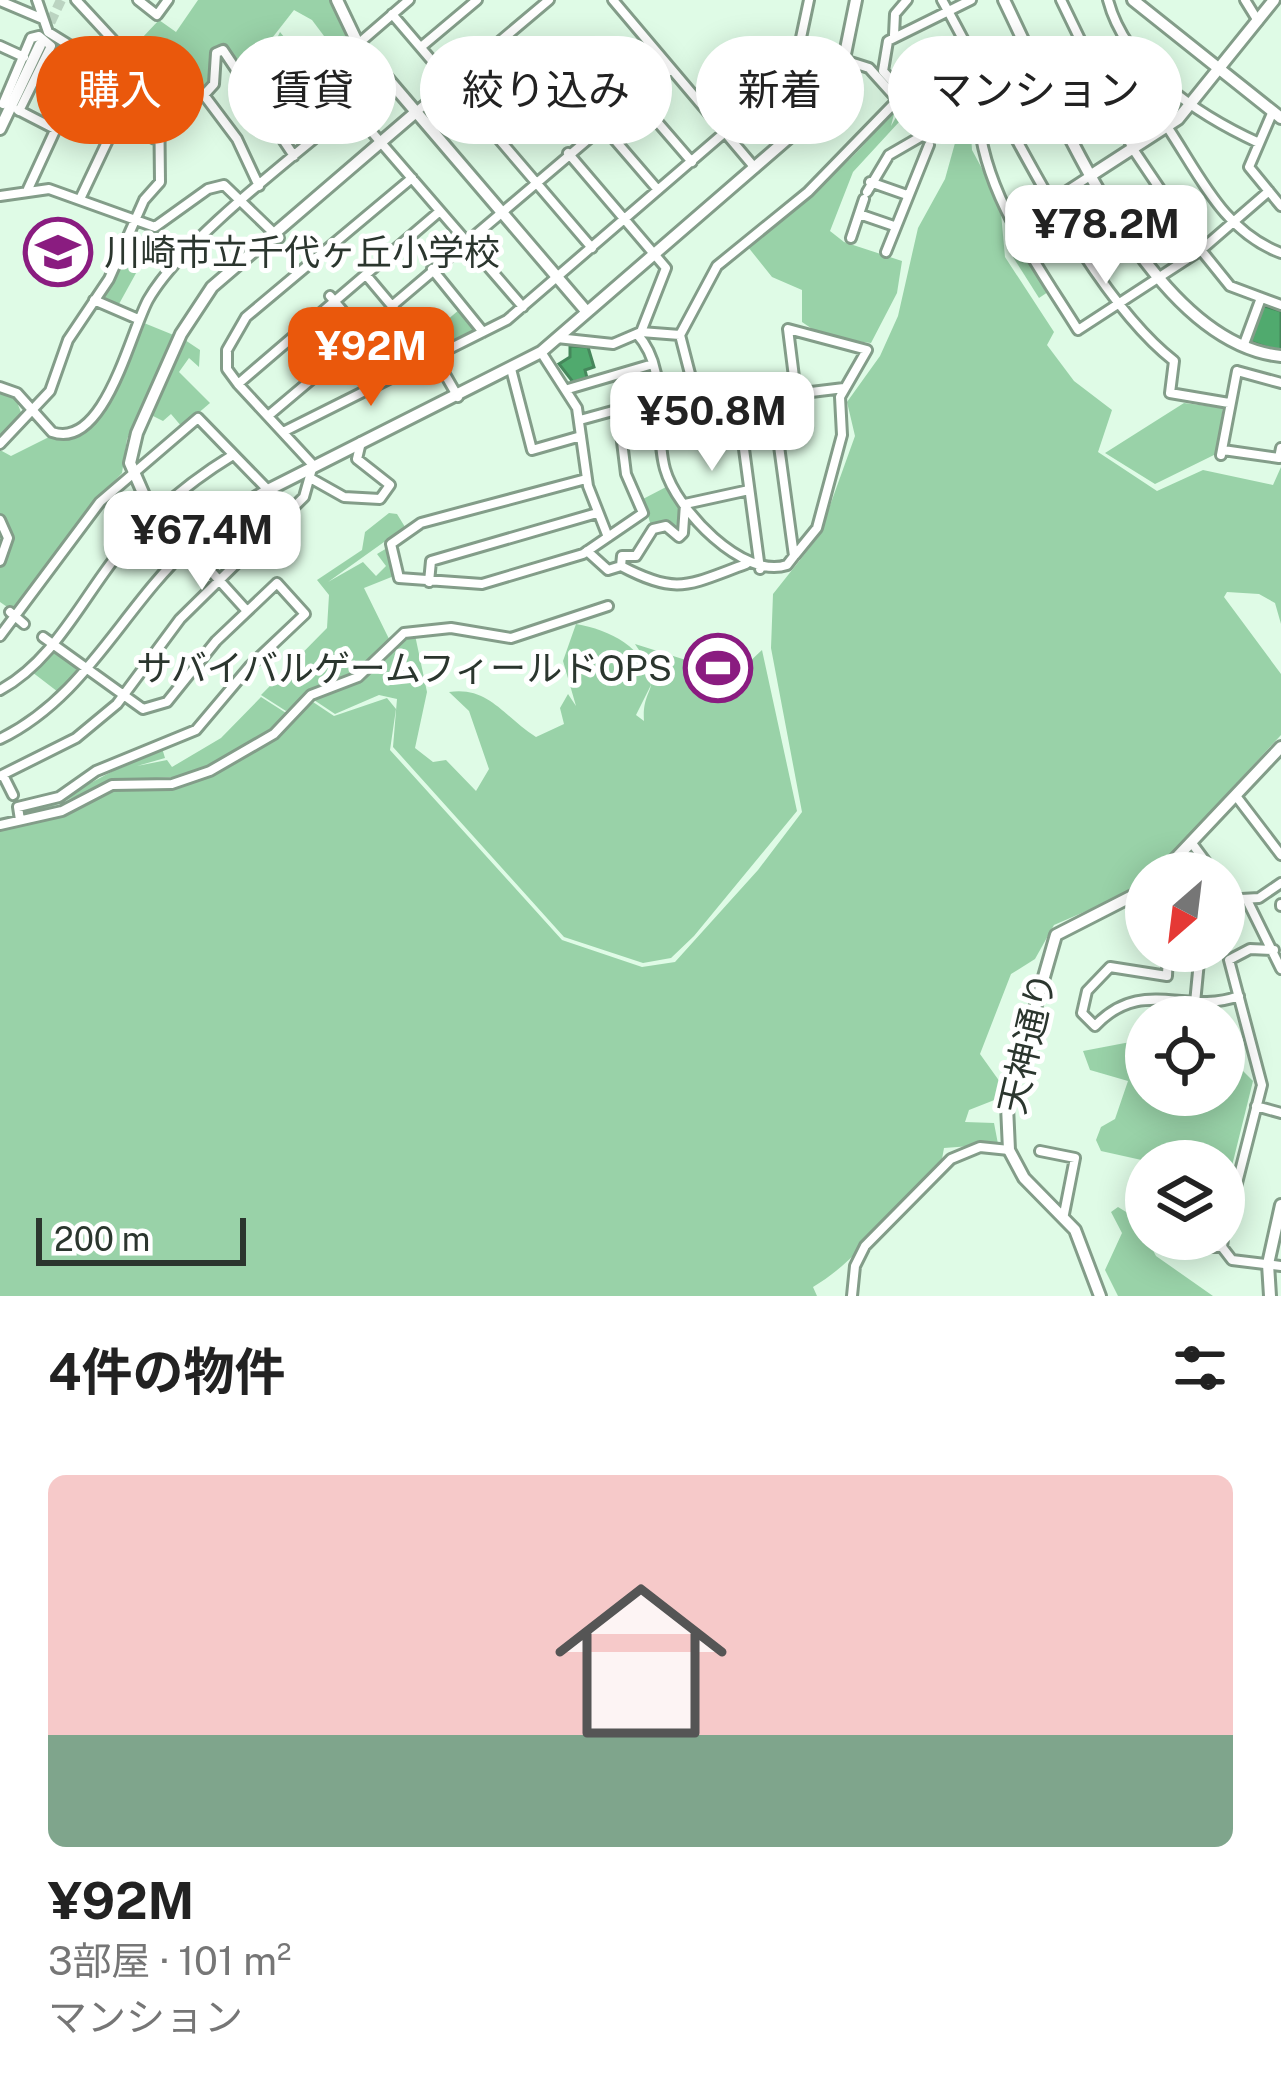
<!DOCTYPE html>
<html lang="ja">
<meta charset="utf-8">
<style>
body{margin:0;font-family:"Public Sans","Noto Sans JP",sans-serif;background:#f6f6f6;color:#222;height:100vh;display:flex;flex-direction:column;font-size:45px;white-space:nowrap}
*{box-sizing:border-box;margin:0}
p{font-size:39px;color:#767676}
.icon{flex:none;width:66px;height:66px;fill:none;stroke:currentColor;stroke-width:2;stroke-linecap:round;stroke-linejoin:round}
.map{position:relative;height:1296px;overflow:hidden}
.side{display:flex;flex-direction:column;background:#fff;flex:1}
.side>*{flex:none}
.banner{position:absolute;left:36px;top:36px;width:1209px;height:108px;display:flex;gap:24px}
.needle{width:78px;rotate:208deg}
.buttons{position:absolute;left:1125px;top:852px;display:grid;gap:24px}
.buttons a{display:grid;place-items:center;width:120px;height:120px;border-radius:50%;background:#fff;box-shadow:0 6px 30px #0003;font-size:60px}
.scale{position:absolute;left:36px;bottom:30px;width:210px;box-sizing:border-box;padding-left:12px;border:6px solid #2b362e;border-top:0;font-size:33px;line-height:42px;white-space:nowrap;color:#2b362e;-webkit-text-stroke:9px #fff;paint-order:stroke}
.price{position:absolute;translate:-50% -102px;padding:0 27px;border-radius:24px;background:#fff;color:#222;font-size:39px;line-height:78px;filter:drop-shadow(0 3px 6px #0008)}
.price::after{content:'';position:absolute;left:50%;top:72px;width:36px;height:27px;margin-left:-18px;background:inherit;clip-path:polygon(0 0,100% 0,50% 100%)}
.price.active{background:#ea580c;color:#fff}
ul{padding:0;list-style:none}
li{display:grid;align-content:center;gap:24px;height:636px;padding:0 48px}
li+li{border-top:3px solid #e0e0e0}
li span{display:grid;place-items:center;height:372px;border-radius:18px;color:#555}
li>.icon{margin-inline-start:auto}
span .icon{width:216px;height:216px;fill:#fffc;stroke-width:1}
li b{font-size:51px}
h2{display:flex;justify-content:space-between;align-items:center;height:144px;padding:0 48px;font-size:51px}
.tag{padding:0 42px;border-radius:54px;background:#fff;box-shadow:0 6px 30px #0003;font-size:42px;line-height:108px}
.tag.active{background:#ea580c;color:#fff}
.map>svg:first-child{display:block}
.green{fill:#99d2a8}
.water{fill:#50aa6e;stroke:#45875b;stroke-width:3}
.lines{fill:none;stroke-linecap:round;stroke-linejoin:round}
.tertiary-tunnel{stroke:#bbd4c1;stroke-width:10;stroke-dasharray:10 5;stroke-linecap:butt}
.minor-casing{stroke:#839d89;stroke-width:14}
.tertiary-casing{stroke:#839d89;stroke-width:16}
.minor{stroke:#fff;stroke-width:8}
.tertiary{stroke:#fff;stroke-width:10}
.labels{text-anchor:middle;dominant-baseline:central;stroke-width:10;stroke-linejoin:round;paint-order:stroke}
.poi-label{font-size:36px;fill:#2b362e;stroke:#fff;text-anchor:start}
.street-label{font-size:36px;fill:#2b362e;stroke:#fff}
</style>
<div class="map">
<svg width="1281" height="1296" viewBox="0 0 1281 1296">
<rect width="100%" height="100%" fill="#dffbe6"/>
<!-- green -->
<path class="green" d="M198,0H331L346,34L344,43L333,48L312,20L294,10L269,42L241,62L224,47L214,49L209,84L203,91L141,83L142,78L127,72L125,56L159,20L176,32Z
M280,32L307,65L262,98L245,65L273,46Z
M906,100L911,109L853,172L830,231L844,242L902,261L897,293L871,343L824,337L802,322V290L772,277L748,247C799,202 861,160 897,102L891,126Z
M944,112L970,120L972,150L1000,202L1005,257L1054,332L1047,345L1074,381L1112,410L1098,452L1157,491L1203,470L1273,485L1281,467V624L1275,603L1259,594L1227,592L1224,597L1281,674V735L1153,873H1146L1135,890L1054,925L1035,959L1011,974L980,1054L1005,1089L997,1099L969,1110L965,1122L994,1123L998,1144L944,1148L942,1159C898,1201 864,1257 813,1287L817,1296H0V829L26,821L25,809C76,797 114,766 162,748L165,758L137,766L167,760L172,767L221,738L261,697L286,713L271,729L210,765L177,777L113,780L31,816L30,823L73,811L112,789L181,786L213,773L276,738L310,700L334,716L387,698L396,709L390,750L562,940L642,967L675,962L758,870L802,812L771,648L773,594L819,536L855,436L847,402L880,356L898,316L918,228L945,179L955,143Z
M127,246L146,255L119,304L101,297Z
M1026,249L1051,290L1039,298L1013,257Z
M460,309L476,332L440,353L425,339Z
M144,323L176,336L127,439L122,473L85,513L13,611L0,602V450L11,456L51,436L66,439L104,410Z
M185,340L200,350L199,367L189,358L179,372L210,403L182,427L171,414L163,421L151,415Z
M0,391L15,397L22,415L0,439Z
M1184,403L1223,408L1216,454L1155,484L1105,453Z
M668,486L680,504L678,532L651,526L643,499Z
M389,513L397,514L405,527L328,582L363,562L376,576L386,566L377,554L387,548L394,576L364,588L392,645L415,635L427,692L415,748L433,762L446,760L476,791L489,769L469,711L449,692C489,686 504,717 536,737L564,724L560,708L568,694L576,706L563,661L576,624C610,630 646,647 651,685L636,715L644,721C641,683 668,692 635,644L689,661L688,680L704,679L712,687L731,679L762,650L797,811L694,936L671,958L643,963L564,937L393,747L397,699L379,695L335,714L308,696L286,711L261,695L327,628L329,595L317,580L362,550L365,532Z
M54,650L81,670L62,695L32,672Z
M1146,1039V1095H1224V1052L1253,1081L1224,1198V1161H1146L1101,1151L1096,1140L1101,1127L1115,1119L1128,1081L1090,1070L1083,1051Z
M1118,1207L1136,1218L1156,1256L1213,1296H1118L1105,1270L1122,1233L1111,1212Z"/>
<!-- water -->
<path class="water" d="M1261,305L1281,311V352L1248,341Z
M570,346L588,347L594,367L585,370L587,378L573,382L559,364L570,357Z"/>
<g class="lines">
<!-- tertiary-tunnel -->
<path class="tertiary-tunnel" d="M44,36L61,0"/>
<!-- minor casing -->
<g class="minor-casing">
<path id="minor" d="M37,0L48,32L158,100
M76,0L113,40L119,77
M138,0L157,15L168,0
M613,0L755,168
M942,0C999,102 1085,292 1174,361L1170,393L1229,403
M971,0L888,41L883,71L892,81L925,82L974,58
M1061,0L1133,149L1201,250L1230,286L1281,305
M1108,0C1126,68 1198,115 1259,143
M1245,0L1258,21
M0,1L43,19
M392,14L592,248
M894,35L895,14L907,0
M358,44L409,0
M0,46L24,57
M800,46L869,68L896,98
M421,47L477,0
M925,82L945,107L978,113L1122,40
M137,87L204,95L237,139L259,186
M204,95L214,84L216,53L223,50L294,156
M635,96L692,162
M70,98L157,140
M3,104L31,38L39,36L51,46L19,111
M263,107L314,65L523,307
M18,110L55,129
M1273,111L1249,167L1281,206
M416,112L549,0
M978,113C983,193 1037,264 1078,330L1201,250L1269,191
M602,125L658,190
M1168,128C1200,176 1224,232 1281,253
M568,153L666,268L641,332
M870,182L907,195
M28,189L88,59
M867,192L889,155L927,133L920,115L942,104
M0,196L49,189L155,227L208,189L224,185L279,238
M80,199L117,121
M859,214L894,226
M1013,226L1090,176
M851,238L864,199
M886,252L929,145
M432,269L483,332
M366,275L435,357L458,397
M330,296L394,372
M94,300L138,319
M393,305L671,69
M637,334C670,370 653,425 665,469C676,509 743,580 787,565L794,556L773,402L769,397L738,404L760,569
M557,338L613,344L641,332L680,335L717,266L808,192L916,81
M1244,344L1261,298
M541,352L577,408L588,486L608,537
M511,369L532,450L581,436
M238,384L440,211
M0,387L17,393L52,432C104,451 130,333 148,300C182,240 296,155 351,108
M568,389L653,364
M770,397L844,388
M268,416L363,336
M580,420L660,398
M283,432L507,320L768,95L798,52L809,0
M660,440L705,432L680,335
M0,444L50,391L68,340L109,279L144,200L160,182L159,90
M1223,450L1279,458L1281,448
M1221,455L1237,371L1281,383
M312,479L344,497L380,499L390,485L357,459L361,442
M586,479L421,523L391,544L399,578L482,584L583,554L643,513L626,474L618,409
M0,520L8,538L0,561
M587,551L608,570L621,566C678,596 688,585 746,564
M795,555L817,528L842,435L840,397L867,350L788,329L796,393
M621,566L622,556H636L653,529L666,526L679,537L683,533L685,504L749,490
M429,582L431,561L597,513
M10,612L24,624
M0,636L100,502L198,418L268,490
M0,690C52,662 80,603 115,558C147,517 189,482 233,455
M0,739C86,697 121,610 189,547L247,611
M3,775L13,795
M0,776L76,738L117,704L180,619L304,497L313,465L238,384L227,369V350L246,317L412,178
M1236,796L1281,855
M20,820L18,807L59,797L96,771L196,730L250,666L305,614L277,583L216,641L167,702L143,709L43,637
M0,825L62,811L112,785L172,784L210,771L274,734L311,695L358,677L404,633L451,628L511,638L608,606
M1191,842L1214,873
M1224,900L1259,898L1281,883
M1247,900L1281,969
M1281,904V906
M1224,905V928
M1168,951L1167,976L1110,967L1087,991L1082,1013L1095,1026C1142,976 1184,1016 1239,996
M1195,1003L1200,951
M1256,1106L1281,1113
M1040,1151L1075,1158L1064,1214
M1224,1234L1262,1085L1229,960L1250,949L1274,950
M1223,1239L1222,1247L1232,1260L1281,1266
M1172,1247H1222
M852,1296L855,1266L865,1246L951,1159L980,1147L1009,1150"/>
</g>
<!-- tertiary casing -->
<g class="tertiary-casing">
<path id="tertiary" d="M337,0L358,44L587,312
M1004,0C1056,106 1148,343 1281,356
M1133,0L1281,118
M416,112L212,287L181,334L137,433L130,463L147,502L189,547L223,517L268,490L541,352L815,115L844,59L856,0
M0,129L40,45
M1090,176L1178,119L1274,0
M1162,873L1281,747
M1100,1296L1075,1230L1024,1178L1009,1150L1007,1106L1056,935L1146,889
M1270,1296L1268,1264L1281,1205"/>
</g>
<!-- minor -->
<use href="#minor" class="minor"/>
<!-- tertiary -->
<use href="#tertiary" class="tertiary"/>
</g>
<!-- icons -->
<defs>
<g id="school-ring" transform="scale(3.45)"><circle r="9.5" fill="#fff" stroke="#8a1c80" stroke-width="1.5"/><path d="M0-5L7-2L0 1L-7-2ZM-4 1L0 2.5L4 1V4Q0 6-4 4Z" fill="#8a1c80"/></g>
<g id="stadium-ring" transform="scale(3.45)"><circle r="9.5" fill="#fff" stroke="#8a1c80" stroke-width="1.5"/><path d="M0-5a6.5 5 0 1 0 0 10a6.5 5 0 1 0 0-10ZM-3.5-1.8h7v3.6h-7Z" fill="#8a1c80"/></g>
</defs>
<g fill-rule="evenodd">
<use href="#school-ring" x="58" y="252"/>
<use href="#stadium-ring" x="718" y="668"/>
</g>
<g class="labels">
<!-- poi labels -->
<g class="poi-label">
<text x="104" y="252">川崎市立千代ヶ丘小学校</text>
<text x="672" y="668" text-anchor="end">サバイバルゲームフィールドOPS</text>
</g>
<!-- street labels -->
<g class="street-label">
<text transform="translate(1027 1043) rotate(-77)">天神通り</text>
</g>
</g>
</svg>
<div class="buttons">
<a><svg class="needle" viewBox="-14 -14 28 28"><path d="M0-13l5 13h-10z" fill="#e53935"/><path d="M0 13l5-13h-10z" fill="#767676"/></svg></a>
<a><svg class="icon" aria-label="locate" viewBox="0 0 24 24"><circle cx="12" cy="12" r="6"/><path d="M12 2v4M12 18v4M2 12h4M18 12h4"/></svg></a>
<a><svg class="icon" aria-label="layers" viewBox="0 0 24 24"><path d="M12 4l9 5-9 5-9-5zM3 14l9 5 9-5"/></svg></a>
</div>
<div class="scale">200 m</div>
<b class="price" style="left:1106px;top:287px">¥78.2M</b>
<b class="price active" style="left:371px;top:409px">¥92M</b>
<b class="price" style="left:712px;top:474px">¥50.8M</b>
<b class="price" style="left:202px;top:593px">¥67.4M</b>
<div class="banner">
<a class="tag active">購入</a>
<a class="tag">賃貸</a>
<a class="tag">絞り込み</a>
<a class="tag">新着</a>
<a class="tag">マンション</a>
</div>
</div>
<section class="side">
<h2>4件の物件<svg class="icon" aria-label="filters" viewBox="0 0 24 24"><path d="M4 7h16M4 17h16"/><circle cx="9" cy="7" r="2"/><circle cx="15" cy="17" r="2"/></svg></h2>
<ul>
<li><span style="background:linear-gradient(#f6c9c9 70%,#7fa58c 0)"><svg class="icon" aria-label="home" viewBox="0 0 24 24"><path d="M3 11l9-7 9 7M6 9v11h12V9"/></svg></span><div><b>¥92M</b><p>3部屋 · 101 m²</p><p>マンション</p></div></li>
</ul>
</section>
